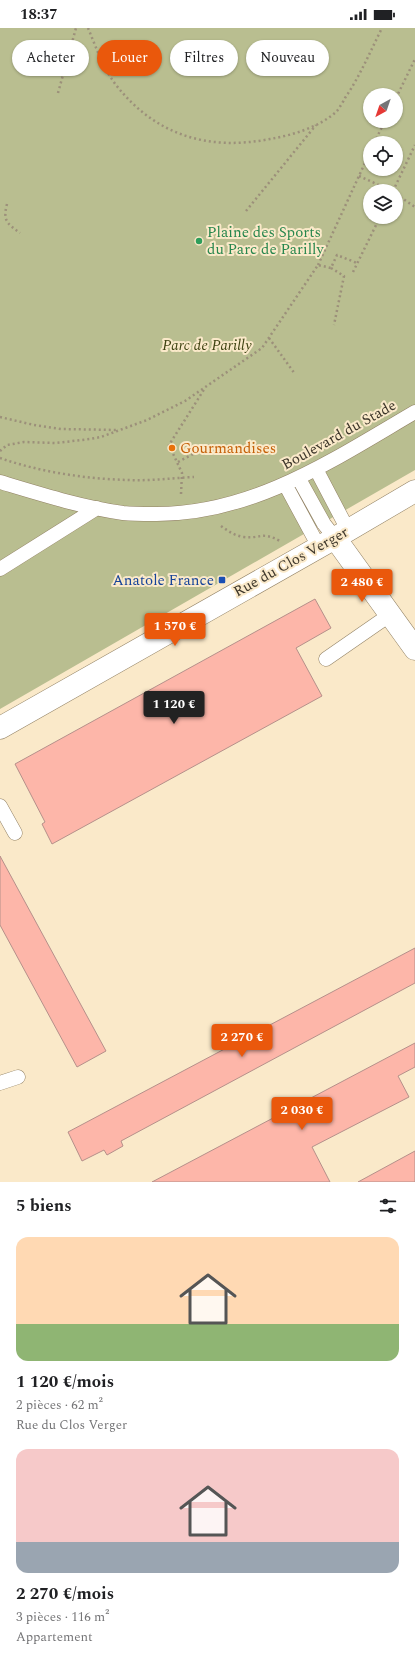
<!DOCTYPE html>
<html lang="fr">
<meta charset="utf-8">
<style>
body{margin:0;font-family:Spectral,serif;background:#f6f6f6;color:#202124;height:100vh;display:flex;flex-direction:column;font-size:15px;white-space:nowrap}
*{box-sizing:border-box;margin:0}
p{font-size:13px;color:#757577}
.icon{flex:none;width:22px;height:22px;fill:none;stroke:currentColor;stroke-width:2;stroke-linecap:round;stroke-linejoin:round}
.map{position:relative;height:1154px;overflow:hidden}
.panel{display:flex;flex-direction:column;background:#fff;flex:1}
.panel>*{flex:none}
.guide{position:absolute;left:12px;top:12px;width:391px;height:36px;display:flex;gap:8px}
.needle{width:26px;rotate:220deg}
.tools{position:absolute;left:363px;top:60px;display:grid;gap:8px}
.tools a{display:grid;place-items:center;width:40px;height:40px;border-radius:50%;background:#fff;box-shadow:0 1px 3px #0004;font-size:20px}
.price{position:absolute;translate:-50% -34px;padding:0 9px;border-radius:4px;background:#ea580c;color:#fff;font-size:13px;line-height:26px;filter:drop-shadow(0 1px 2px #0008)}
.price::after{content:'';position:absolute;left:50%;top:24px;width:12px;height:9px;margin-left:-6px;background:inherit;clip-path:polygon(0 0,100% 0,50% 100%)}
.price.selected{background:#222;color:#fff}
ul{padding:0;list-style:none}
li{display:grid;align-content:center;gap:8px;height:212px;padding:0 16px}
li span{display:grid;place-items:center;height:124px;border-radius:12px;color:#555}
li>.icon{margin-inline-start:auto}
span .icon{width:72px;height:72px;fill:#fffc;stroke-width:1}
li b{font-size:17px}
h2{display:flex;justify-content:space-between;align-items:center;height:48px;padding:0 16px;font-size:17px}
.chip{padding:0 14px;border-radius:18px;background:#fff;box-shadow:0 1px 3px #0004;font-size:14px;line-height:36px}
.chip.selected{background:#ea580c;color:#fff}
.status{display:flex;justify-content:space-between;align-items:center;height:28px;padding:0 20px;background:#fff;direction:ltr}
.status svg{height:11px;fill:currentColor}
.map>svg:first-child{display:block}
.green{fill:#b9be90;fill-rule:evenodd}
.building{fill:#fdb6a9;stroke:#b5908a}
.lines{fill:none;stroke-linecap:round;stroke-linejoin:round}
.service-casing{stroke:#928265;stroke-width:15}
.minor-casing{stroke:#928265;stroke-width:23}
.tertiary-casing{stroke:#928265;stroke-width:23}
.path{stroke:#9c907a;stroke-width:2.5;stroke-dasharray:2 3;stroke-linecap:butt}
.service{stroke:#fff;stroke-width:14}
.minor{stroke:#fff;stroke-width:22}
.tertiary{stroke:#fff;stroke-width:22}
.leisure-dot{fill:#2e9e5b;stroke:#fae9c9;stroke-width:1.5}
.food-dot{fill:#e8710a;stroke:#fae9c9;stroke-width:1.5}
.transit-dot{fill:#1a4fb4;stroke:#fae9c9;stroke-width:1.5}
.labels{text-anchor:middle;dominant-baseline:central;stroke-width:4;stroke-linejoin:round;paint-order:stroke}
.leisure-label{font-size:15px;fill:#27864d;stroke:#fae9c9;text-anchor:start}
.park-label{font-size:15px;font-style:italic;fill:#3f4312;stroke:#fae9c9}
.street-label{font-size:15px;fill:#3e372b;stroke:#fae9c9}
.food-label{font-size:15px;fill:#c56008;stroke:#fae9c9;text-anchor:start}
.transit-label{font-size:15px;fill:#164399;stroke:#fae9c9;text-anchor:end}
</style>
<div class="status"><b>18:37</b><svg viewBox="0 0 49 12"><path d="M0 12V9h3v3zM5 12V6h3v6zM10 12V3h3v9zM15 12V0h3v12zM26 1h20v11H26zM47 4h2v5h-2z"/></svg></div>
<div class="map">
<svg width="415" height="1154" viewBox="0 0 415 1154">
<rect width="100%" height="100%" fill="#fae9c9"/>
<!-- green -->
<path class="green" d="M0,0H415V442L0,681ZM370,67H396V93H370ZM370,115H396V141H370ZM370,163H396V189H370Z"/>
<!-- building -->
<path class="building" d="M315,571L331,600L296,620L322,668L52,816L42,796L45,794L15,736Z
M0,828L106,1023L77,1039L0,897Z
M415,920V955L121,1113L123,1118L107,1127L104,1122L82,1133L68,1104Z
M415,1015V1039L398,1048L409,1069L312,1119L330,1154H152Z
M415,1123V1154H358Z"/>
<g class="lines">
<!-- service casing -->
<g class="service-casing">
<path id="service" d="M316,441L348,502
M299,451L324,496L335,510
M0,454C40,466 81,479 123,485C133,486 144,486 154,486C252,487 333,432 415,384
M285,456L319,519
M0,541L97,480
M326,631L391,586
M0,778L15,805
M0,1055L18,1049"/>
</g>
<!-- minor casing -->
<g class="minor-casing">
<path id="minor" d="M335,510L415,621"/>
</g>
<!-- tertiary casing -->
<g class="tertiary-casing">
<path id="tertiary" d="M0,700L335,510L415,463"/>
</g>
<!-- path -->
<path class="path" d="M88,0C96,19 103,40 116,57C156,108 209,123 270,111C293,107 320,99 337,83C340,79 343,74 345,70C360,48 370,24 382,0
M58,65L76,0
M396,70L415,31
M374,115L385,93
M359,148L392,163
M393,163L415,117
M396,166L415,179
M7,176C3,192 6,195 20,205
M246,183L316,97
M318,237L370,124
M331,240L344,248L334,297
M353,244L380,189
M269,310L295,346
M0,389L34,397L61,401L117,402
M0,423L7,417L24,414L56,415L90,411L101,409L147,392L185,373L262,320L318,237L331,240L337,227L357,235
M0,430C40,444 86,451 129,452C151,453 172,450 194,449
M178,434L210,417
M181,466L182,445L169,417L205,360
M221,498C228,503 235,508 244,509C260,511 262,503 280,513"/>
<!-- service -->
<use href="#service" class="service"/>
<!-- minor -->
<use href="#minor" class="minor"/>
<!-- tertiary -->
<use href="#tertiary" class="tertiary"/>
</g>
<!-- markers -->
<circle class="leisure-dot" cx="199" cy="213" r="4"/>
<circle class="food-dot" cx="172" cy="420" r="4"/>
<rect class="transit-dot" x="218" y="548" width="8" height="8" rx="2"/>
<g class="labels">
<!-- leisure labels -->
<g class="leisure-label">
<text x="207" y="204">Plaine des Sports<tspan x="207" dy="17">du Parc de Parilly</tspan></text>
</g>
<!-- park labels -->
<g class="park-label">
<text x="207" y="317">Parc de Parilly</text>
</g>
<!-- street labels -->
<g class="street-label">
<text transform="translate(339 407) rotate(-29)">Boulevard du Stade</text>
<text transform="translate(291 534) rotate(-29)">Rue du Clos Verger</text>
</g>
<!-- food labels -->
<g class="food-label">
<text x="180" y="420">Gourmandises</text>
</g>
<!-- transit labels -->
<g class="transit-label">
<text x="214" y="552">Anatole France</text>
</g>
</g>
</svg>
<div class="tools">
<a><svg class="needle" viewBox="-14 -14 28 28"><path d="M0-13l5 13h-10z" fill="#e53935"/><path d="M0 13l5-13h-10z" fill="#757577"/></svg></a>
<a><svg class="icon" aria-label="locate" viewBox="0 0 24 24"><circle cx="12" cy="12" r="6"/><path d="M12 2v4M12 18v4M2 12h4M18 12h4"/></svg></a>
<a><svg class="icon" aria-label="layers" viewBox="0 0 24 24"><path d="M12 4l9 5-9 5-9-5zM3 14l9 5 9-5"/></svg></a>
</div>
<b class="price" style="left:362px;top:575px">2 480 €</b>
<b class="price" style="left:175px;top:619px">1 570 €</b>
<b class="price selected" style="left:174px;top:697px">1 120 €</b>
<b class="price" style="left:242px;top:1030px">2 270 €</b>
<b class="price" style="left:302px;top:1103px">2 030 €</b>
<div class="guide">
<a class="chip">Acheter</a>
<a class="chip selected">Louer</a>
<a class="chip">Filtres</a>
<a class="chip">Nouveau</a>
</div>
</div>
<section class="panel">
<h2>5 biens<svg class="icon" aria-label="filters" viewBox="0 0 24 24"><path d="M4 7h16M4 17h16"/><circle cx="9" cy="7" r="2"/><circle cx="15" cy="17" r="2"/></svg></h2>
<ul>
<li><span style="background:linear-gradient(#ffd9b3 70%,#8fb573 0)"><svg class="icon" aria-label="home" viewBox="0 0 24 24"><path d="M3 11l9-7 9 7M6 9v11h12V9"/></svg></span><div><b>1 120 €/mois</b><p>2 pièces · 62 m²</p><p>Rue du Clos Verger</p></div></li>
<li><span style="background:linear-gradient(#f6c9c9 75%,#9aa5b1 0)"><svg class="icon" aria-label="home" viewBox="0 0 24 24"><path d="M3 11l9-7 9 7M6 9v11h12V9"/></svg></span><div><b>2 270 €/mois</b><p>3 pièces · 116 m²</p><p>Appartement</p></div></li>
</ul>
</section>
